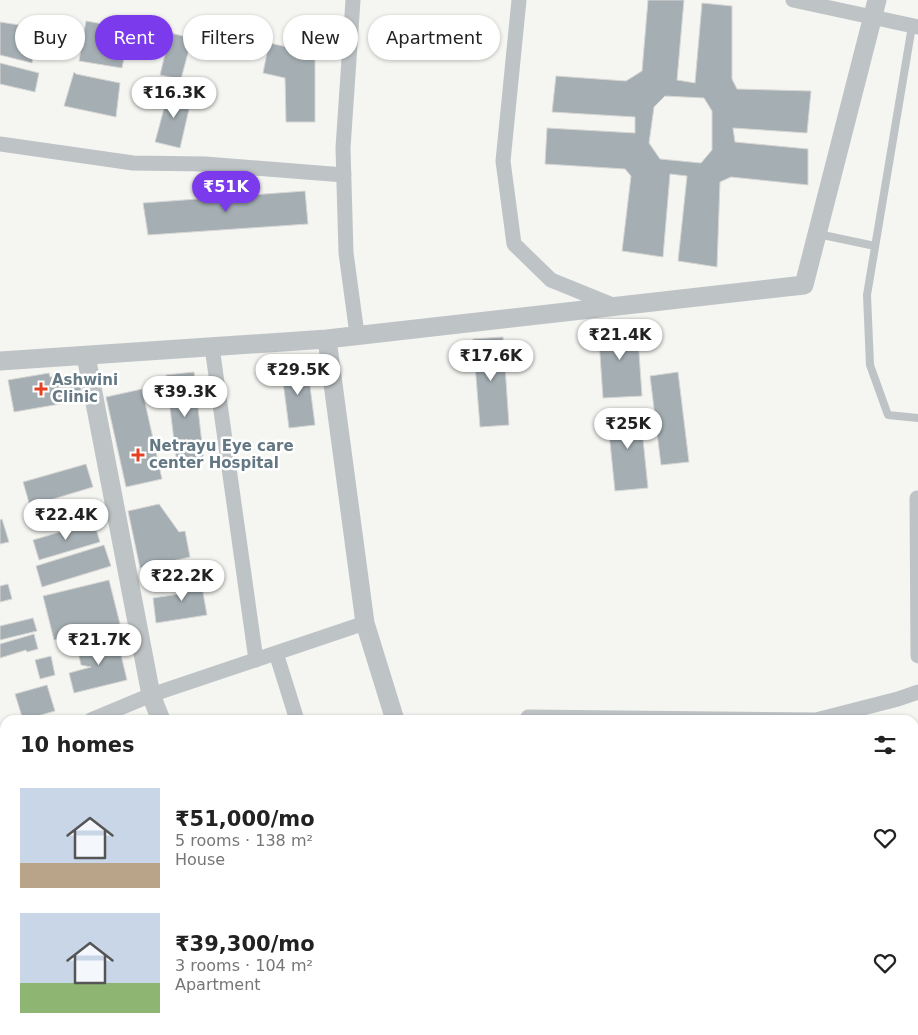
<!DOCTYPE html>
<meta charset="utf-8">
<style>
body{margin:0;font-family:"DejaVu Sans",sans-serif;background:#f6f6f6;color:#222;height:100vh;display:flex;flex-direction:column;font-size:19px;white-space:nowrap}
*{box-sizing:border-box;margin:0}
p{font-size:16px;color:#767676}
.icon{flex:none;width:28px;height:28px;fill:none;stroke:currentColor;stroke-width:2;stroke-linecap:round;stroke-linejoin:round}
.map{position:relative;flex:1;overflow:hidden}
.drawer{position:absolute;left:0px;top:715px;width:919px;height:320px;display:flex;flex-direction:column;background:#fff;border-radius:15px 15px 0 0;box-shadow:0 1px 4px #0004}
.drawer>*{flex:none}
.top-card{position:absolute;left:15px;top:15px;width:500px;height:45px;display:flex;gap:10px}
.price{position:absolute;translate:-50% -42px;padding:0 11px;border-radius:18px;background:#fff;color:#222;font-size:16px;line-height:32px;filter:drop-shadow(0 1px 2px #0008)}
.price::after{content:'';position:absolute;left:50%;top:30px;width:15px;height:11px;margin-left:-8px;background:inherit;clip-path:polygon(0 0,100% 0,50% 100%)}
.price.selected{background:#7c3aed;color:#fff}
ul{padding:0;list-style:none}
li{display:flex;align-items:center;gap:15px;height:125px;padding:0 20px}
li span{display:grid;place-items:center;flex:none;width:140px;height:100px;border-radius:0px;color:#555}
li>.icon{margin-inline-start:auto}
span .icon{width:60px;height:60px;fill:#fffc;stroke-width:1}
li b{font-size:21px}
h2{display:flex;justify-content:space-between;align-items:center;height:60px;padding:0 20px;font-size:21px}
.chip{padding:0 18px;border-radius:22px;background:#fff;box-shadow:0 1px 4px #0004;font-size:18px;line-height:45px}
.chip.selected{background:#7c3aed;color:#fff}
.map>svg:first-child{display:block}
.building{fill:#a5afb3;stroke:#d7d6d4;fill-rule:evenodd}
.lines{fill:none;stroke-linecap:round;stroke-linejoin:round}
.service{stroke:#bec3c6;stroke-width:8}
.minor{stroke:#bec3c6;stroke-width:15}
.tertiary{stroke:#bec3c6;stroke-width:19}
.poi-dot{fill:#e44123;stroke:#fff;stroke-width:2}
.labels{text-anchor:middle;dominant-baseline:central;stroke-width:5;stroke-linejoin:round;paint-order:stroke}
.poi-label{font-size:15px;font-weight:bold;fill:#647883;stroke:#fff;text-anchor:start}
</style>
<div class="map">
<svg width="918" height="1035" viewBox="0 0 918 1035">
<rect width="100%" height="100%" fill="#f5f5f2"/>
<!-- building -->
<path class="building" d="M648,0H684L677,80L695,83L702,3L732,6V79L737,89L811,91L807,133L733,128L735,142L808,149V185L731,177L720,182L717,267L678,261L687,176L670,174L663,257L622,251L631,176L625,169L545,164L547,128L635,133V117L552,112L556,76L626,81L642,71ZM665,96L704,98L712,111V150L701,163L660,159L649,143L654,107Z
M86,21L130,29L122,68L79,61Z
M0,22L39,28L32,63L0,55Z
M170,33L192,38L181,79L160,75Z
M269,43L315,53V122H286L285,78L263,73Z
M0,63L39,73L35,92L0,84Z
M74,72L76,74L120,83L116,117L64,106Z
M169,90L192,96L180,148L155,142Z
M305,191L308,224L148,235L143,203Z
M637,324L642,396L603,398L598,326Z
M503,337L509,425L480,427L473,339Z
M307,363L315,425L289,428L281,366Z
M194,372L204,462L177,465L166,375Z
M678,372L689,462L661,465L650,376Z
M49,373L50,377L78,373L83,400L14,412L8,380Z
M142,389L162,479L126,487L106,397Z
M640,410L648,488L615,491L607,413Z
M86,464L93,487L30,506L23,482Z
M159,504L179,532L185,531L190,557L140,568L128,511Z
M2,519L9,542L0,544V520Z
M94,522L100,542L39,560L33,540Z
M104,545L111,566L42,587L36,566Z
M200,576L207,615L156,623L153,598L180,594L178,580Z
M109,580L120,624L54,640L43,596Z
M8,584L12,599L0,602V586Z
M33,618L37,631L0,640V626Z
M34,634L38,649L27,652L26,650L0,658V644Z
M117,638L127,680L74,693L69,673L91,667L81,665L77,648Z
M51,656L55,675L40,679L35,660Z
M47,685L55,711L23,720L15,694Z
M5,968V996L0,981V969Z
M846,1030H909V1035H846Z"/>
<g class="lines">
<!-- service -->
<path class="service" d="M912,26L867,295L870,365L888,415L918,418
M818,234L875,246"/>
<!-- minor -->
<path class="minor" d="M353,0L343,148L346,253L357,334
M519,0L503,161L514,244L551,280L615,306
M793,0L918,27
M0,144L133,163L205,164L344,175
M212,347L256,660
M918,498H917L918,656
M276,653L297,720
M528,717L816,720L898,699L918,692
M91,720L151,695L365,623
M0,746L4,756
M0,823L5,837
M0,855L5,853
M0,948L5,947
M84,1030L87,1035
M816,1030L817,1035"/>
<!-- tertiary -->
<path class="tertiary" d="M327,339L365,623L395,720
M86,356L151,695L161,720
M0,361L327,339L804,285L877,0
M914,988H918
M281,1030L283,1035
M479,1035L521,1030"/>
</g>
<!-- markers -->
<g class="poi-dot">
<path d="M38.5 381.5h5v5h5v5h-5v5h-5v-5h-5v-5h5z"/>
<path d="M135.5 447.5h5v5h5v5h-5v5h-5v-5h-5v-5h5z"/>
</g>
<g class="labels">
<!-- poi labels -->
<g class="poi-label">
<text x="52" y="380">Ashwini<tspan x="52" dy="17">Clinic</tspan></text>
<text x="149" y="446">Netrayu Eye care<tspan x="149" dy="17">center Hospital</tspan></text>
</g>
</g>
</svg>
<b class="price" style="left:174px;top:119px">₹16.3K</b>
<b class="price selected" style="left:226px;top:213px">₹51K</b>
<b class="price" style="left:620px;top:361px">₹21.4K</b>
<b class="price" style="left:491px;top:382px">₹17.6K</b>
<b class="price" style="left:298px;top:396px">₹29.5K</b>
<b class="price" style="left:185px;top:418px">₹39.3K</b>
<b class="price" style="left:628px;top:450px">₹25K</b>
<b class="price" style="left:66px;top:541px">₹22.4K</b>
<b class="price" style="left:182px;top:602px">₹22.2K</b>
<b class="price" style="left:99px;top:666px">₹21.7K</b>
<div class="top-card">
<a class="chip">Buy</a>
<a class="chip selected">Rent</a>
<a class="chip">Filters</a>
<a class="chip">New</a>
<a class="chip">Apartment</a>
</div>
<section class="drawer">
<h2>10 homes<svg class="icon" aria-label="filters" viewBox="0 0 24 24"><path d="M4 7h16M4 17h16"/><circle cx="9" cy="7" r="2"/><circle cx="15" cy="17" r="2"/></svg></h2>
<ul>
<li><span style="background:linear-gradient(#c9d6e8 75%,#b9a48a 0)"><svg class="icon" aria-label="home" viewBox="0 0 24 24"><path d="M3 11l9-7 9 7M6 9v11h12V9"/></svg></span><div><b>₹51,000/mo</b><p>5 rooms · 138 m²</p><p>House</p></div><svg class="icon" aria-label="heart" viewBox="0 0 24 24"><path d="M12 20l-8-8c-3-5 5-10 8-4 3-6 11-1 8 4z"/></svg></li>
<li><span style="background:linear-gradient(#c9d6e8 70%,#8fb573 0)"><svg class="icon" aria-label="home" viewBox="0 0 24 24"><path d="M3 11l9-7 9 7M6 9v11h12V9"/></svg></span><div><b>₹39,300/mo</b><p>3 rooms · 104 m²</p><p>Apartment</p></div><svg class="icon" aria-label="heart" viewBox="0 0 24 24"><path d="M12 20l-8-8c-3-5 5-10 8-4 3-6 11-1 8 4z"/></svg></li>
</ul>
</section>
</div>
